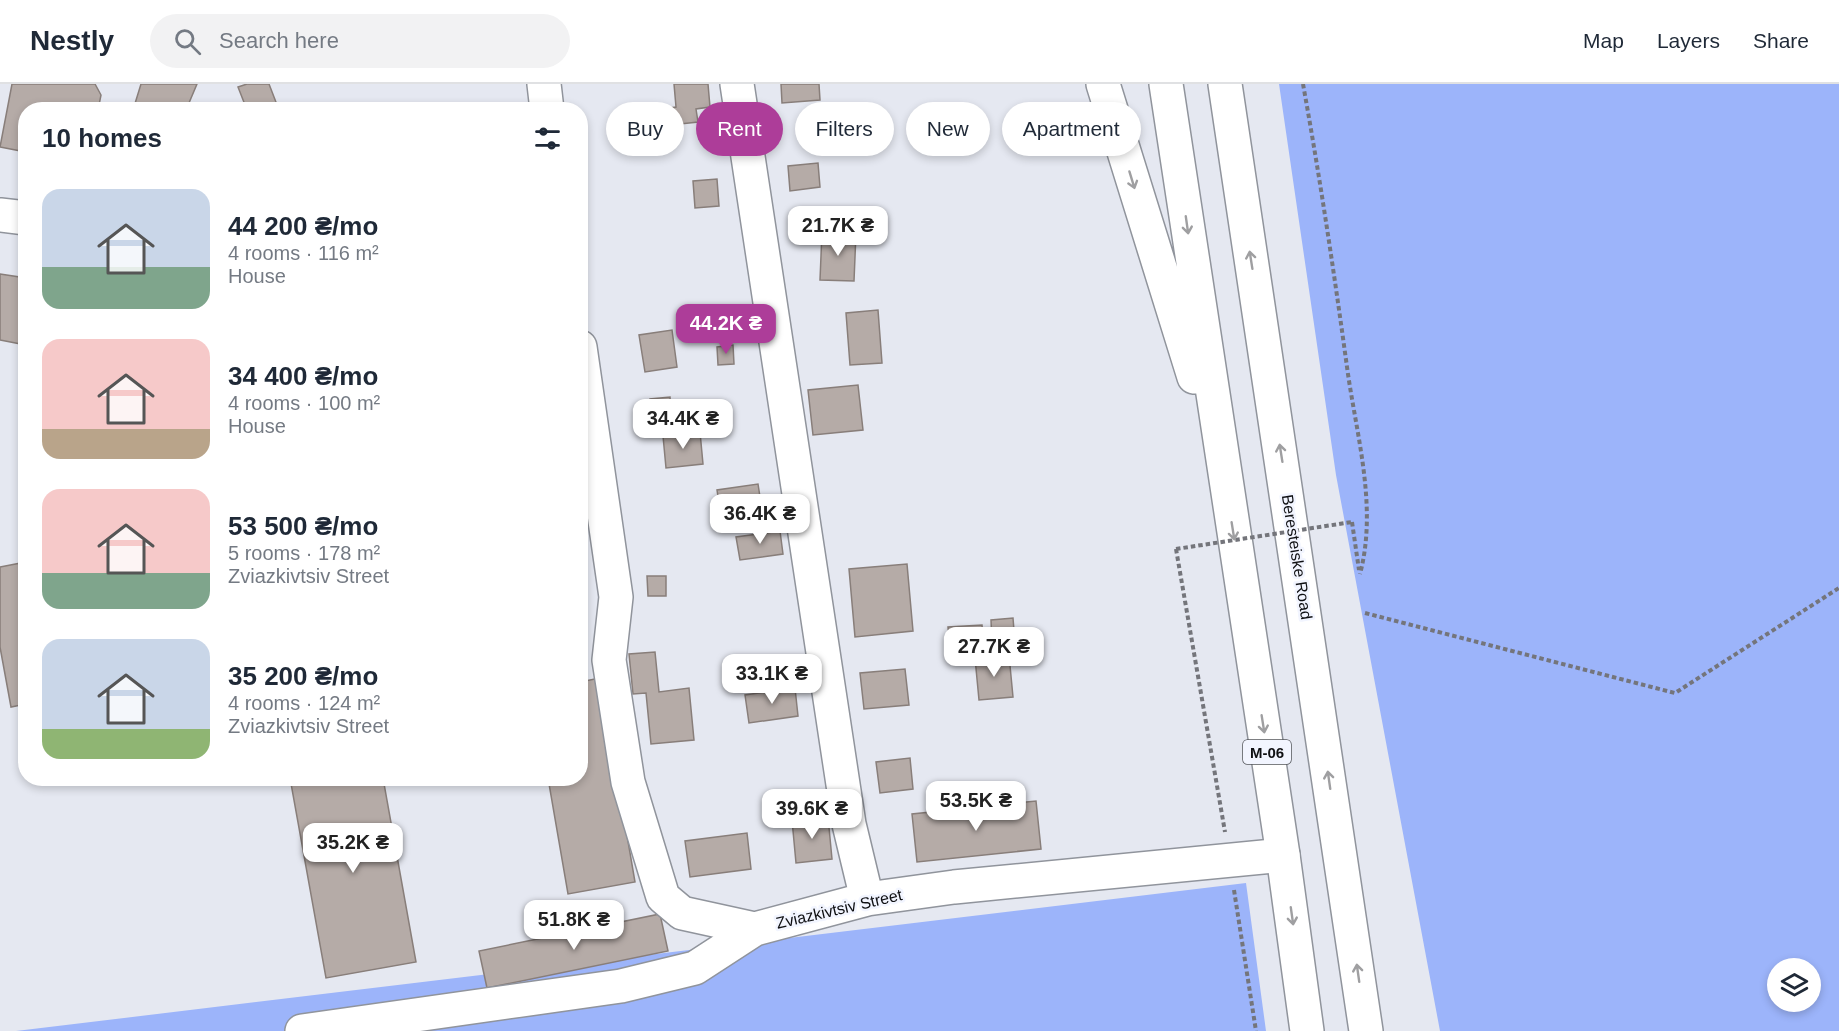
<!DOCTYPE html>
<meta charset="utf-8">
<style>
body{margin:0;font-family:Helvetica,sans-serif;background:#f2f2f3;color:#1f2937;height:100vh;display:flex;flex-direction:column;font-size:22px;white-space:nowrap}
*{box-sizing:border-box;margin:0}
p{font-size:20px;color:#747a83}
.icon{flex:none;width:33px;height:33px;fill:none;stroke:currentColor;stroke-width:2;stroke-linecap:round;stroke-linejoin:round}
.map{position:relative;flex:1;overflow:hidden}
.sheet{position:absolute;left:18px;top:18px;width:570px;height:684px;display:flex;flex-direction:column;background:#fff;border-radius:24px;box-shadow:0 3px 9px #0003}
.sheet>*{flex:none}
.banner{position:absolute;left:606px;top:18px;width:570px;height:54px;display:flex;gap:12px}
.buttons{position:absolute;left:1767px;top:874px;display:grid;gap:12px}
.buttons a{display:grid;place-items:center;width:54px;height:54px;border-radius:50%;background:#fff;box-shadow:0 3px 9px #0003;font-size:30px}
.price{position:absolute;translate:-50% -51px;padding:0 14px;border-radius:12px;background:#fff;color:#222;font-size:20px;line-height:39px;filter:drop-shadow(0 2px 3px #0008)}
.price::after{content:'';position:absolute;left:50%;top:36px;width:18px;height:14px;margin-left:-9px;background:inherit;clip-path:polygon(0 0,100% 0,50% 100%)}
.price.active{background:#ad3d99;color:#fff}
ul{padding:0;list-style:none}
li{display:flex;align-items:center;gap:18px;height:150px;padding:0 24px}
li span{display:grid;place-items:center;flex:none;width:168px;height:120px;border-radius:18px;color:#555}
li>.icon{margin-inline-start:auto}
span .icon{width:72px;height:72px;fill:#fffc;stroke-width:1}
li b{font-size:26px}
h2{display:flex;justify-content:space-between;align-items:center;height:72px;padding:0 24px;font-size:26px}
.pill{padding:0 21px;border-radius:27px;background:#fff;box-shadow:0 3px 9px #0003;font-size:21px;line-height:54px}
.pill.active{background:#ad3d99;color:#fff}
header{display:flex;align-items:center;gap:36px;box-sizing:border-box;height:84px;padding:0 30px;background:#fff;border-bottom:2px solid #e0e1e3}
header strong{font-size:28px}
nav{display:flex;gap:33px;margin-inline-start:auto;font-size:21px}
.search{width:420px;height:54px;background:#f2f2f3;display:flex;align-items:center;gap:15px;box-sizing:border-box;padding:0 21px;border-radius:33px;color:#747a83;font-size:22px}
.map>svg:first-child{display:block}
.forest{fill:#9cb4fa;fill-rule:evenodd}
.building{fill:#b5aba7;stroke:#887e7a;stroke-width:1.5}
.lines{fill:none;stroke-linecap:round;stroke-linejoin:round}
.minor-casing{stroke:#90949c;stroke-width:36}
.trunk-casing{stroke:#90949c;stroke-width:36}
.path{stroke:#74757b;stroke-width:4;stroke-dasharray:4.5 3;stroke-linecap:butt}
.minor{stroke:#fff;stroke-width:33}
.trunk{stroke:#fff;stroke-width:33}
.path-bridge{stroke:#74757b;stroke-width:4;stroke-dasharray:4.5 3;stroke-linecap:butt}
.oneway{stroke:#9f9fa1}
.labels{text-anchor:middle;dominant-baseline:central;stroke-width:5;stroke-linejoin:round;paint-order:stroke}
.shield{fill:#f2f5ff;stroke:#53555a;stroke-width:1.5}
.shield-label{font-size:15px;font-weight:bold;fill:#0f1013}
.street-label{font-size:16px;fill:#0f1013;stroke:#f2f5ff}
</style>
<header>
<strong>Nestly</strong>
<div class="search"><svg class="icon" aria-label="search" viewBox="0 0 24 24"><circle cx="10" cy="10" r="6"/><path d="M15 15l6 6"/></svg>Search here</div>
<nav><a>Map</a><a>Layers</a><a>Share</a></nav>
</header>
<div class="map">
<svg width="1839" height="947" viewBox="0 0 1839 947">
<rect width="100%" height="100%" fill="#e5e8f1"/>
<!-- forest -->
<path class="forest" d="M1279,0H1839V947H1440L1336,391ZM1778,885H1810V918H1778Z
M1246,799L1266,947H16Z"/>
<!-- building -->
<path class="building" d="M12,0H95L101,11L98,26H26V68L0,63Z
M141,0H197L186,26H133Z
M247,0H269L279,26H247L238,3Z
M674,0H708L710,23L696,25L698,38L671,41L670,24L676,23Z
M781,0H819L820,16L782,19Z
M818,79L820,103L790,107L788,82Z
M717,95L719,122L695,124L693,97Z
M822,148L856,149L854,197L820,196Z
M0,190L26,194V261L0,256Z
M878,226L882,279L850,281L846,229Z
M672,246L677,283L645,288L639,251Z
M733,261L734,280L718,281L717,263Z
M858,301L863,346L813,351L808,306Z
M670,313L671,339L652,341L650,315Z
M700,348L703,380L666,384L663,352Z
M758,400L763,432L722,439L717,406Z
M780,447L783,470L740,476L736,453Z
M26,478V505H21L26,529V620L11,623L0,563V483Z
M907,480L913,547L855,553L849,485Z
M647,492H666V512H648Z
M1013,534L1015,559L992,560L991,536Z
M982,541L984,565L950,567L948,543Z
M580,550H585L587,565L580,566Z
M655,568L659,608L689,604L694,656L651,660L646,609L633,610L629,570Z
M1009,571L1013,613L979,616L975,574Z
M905,585L909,621L864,625L860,589Z
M600,594L635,798L568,810L548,694H580V598Z
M795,604L798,632L749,639L745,611Z
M910,674L913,705L880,709L876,678Z
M290,694H383L416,878L326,894Z
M411,694H438L412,699Z
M1036,717L1041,765L917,778L912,730Z
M828,733L832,775L796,779L792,736Z
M747,749L751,785L690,793L685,757Z
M660,830L668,867L487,904L479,867Z"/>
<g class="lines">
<!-- minor casing -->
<g class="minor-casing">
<path id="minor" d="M544,0L547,26
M737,0L849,740L867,815
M0,131L26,134
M580,263L616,513L609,576L628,698L663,813L682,829L755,845
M302,947L621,902L695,884L755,845L867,815L954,803L1283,771"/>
</g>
<!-- trunk casing -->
<g class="trunk-casing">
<path id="trunk" d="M1103,0L1194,293
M1166,0L1283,771L1307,947
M1225,0L1366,947"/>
</g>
<!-- path -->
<path class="path" d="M1303,0C1320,94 1334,188 1347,283C1356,350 1378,422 1360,490
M1352,438L1359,486
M1176,465L1225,748
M1365,529L1675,609L1839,504
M1234,806L1256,947"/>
<!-- minor -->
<use href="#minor" class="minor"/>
<!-- trunk -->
<use href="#trunk" class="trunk"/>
<!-- path-bridge -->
<path class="path-bridge" d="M1176,465L1352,438"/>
</g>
<!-- one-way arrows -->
<defs><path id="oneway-shaft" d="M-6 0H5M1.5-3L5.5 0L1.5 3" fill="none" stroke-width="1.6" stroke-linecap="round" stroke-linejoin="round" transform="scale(1.5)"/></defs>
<g class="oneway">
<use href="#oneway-shaft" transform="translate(1132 96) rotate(73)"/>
<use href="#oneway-shaft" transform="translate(1187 141) rotate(82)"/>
<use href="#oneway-shaft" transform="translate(1251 176) rotate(-99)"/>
<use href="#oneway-shaft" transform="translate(1281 369) rotate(-99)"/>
<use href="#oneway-shaft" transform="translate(1233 447) rotate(81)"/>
<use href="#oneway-shaft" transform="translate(1263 640) rotate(81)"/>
<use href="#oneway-shaft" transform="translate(1329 696) rotate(-98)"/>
<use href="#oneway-shaft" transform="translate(1292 832) rotate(82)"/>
<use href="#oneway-shaft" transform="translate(1358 889) rotate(-98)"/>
</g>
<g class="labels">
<!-- shield labels -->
<rect class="shield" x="1243" y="656" width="48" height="24" rx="4.5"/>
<g class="shield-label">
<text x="1267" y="668">М-06</text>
</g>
<!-- street labels -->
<g class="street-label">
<text transform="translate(1297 473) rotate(81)">Beresteiske Road</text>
<text transform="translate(839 825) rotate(-13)">Zviazkivtsiv Street</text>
</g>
</g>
</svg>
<div class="buttons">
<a><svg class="icon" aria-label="layers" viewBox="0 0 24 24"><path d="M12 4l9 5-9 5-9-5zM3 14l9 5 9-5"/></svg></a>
</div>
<b class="price" style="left:838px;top:173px">21.7K ₴</b>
<b class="price active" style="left:726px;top:271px">44.2K ₴</b>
<b class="price" style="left:683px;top:366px">34.4K ₴</b>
<b class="price" style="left:760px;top:461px">36.4K ₴</b>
<b class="price" style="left:994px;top:594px">27.7K ₴</b>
<b class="price" style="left:772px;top:621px">33.1K ₴</b>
<b class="price" style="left:976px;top:748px">53.5K ₴</b>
<b class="price" style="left:812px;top:756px">39.6K ₴</b>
<b class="price" style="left:353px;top:790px">35.2K ₴</b>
<b class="price" style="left:574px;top:867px">51.8K ₴</b>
<div class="banner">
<a class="pill">Buy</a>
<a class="pill active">Rent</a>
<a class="pill">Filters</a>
<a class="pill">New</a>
<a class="pill">Apartment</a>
</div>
<section class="sheet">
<h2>10 homes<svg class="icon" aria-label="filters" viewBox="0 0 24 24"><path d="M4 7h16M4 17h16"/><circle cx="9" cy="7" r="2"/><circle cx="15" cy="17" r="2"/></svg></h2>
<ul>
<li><span style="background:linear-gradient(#c9d6e8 65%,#7fa58c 0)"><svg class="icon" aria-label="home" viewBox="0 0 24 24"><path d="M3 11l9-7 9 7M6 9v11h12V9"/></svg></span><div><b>44 200 ₴/mo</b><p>4 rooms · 116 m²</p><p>House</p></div></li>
<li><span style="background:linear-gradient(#f6c9c9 75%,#b9a48a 0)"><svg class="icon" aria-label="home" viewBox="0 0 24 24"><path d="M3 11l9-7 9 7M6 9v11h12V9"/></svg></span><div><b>34 400 ₴/mo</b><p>4 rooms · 100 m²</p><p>House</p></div></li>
<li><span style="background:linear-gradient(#f6c9c9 70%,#7fa58c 0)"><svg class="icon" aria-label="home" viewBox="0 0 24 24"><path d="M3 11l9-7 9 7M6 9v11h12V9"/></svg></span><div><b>53 500 ₴/mo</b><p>5 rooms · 178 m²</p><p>Zviazkivtsiv Street</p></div></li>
<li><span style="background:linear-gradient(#c9d6e8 75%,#8fb573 0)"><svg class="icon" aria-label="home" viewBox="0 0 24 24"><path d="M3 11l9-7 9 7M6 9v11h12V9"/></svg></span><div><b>35 200 ₴/mo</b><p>4 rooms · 124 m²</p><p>Zviazkivtsiv Street</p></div></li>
</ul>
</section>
</div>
